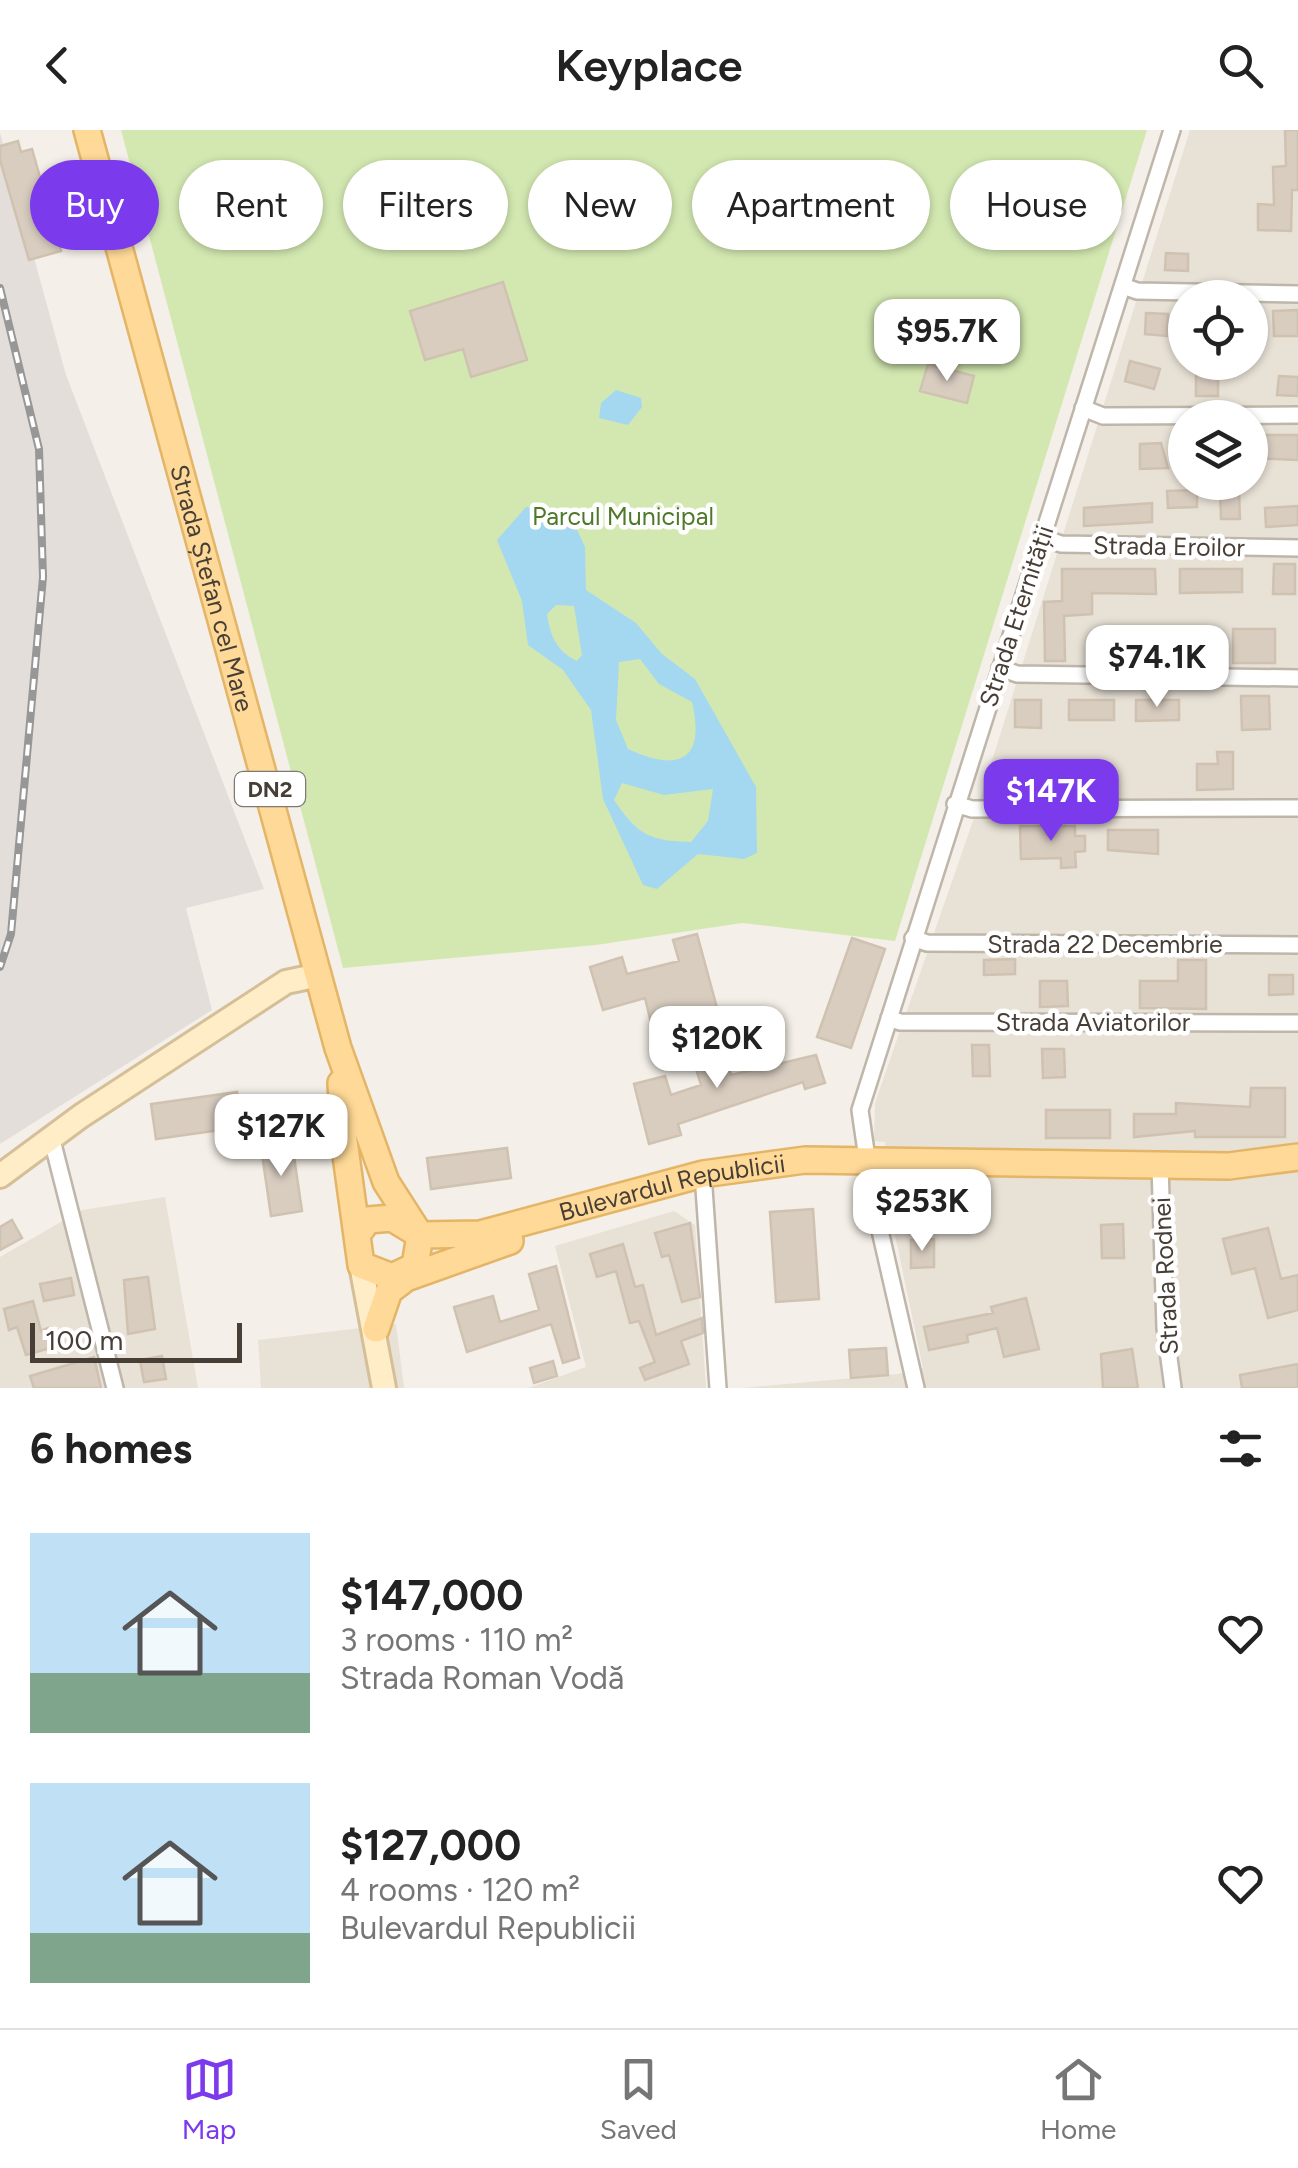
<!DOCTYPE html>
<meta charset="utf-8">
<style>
body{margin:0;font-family:Figtree,sans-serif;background:#f6f6f6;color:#222;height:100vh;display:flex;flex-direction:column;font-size:38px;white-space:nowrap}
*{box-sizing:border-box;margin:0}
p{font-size:32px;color:#767676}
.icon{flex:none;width:55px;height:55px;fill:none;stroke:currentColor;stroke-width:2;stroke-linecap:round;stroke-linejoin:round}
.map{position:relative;height:1258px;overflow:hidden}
.sheet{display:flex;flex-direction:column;background:#fff;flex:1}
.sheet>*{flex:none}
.hud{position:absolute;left:30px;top:30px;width:1240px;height:90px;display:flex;gap:20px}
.controls{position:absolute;left:1168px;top:150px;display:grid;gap:20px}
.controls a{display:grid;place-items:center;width:100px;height:100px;border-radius:50%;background:#fff;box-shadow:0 2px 8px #0004;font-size:50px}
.scale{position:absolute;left:30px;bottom:25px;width:212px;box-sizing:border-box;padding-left:10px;border:5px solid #473f36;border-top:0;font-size:28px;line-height:35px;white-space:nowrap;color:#473f36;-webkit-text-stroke:8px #fff;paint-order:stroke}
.price{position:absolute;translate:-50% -85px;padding:0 22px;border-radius:20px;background:#fff;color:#222;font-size:32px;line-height:65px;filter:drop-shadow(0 2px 5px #0008)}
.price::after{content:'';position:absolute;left:50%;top:60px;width:30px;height:22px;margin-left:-15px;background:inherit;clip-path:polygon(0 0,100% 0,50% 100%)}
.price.active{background:#7c3aed;color:#fff}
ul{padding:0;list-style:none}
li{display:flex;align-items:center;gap:30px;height:250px;padding:0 30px}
li span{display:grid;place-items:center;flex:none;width:280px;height:200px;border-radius:0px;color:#555}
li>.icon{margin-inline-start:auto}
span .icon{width:120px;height:120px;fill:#fffc;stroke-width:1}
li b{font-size:42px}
h2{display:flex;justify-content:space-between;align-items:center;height:120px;padding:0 30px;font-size:42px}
.chip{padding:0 35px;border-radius:45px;background:#fff;box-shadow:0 2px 8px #0004;font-size:35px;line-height:90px}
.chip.active{background:#7c3aed;color:#fff}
header{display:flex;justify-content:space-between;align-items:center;height:130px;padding:0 30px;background:#fff;font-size:45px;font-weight:600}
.tab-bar{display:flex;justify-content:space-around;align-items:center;height:140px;border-top:2px solid #e0e0e0;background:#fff;font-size:28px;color:#767676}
.tab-bar a{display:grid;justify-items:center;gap:5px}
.tab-bar .active{color:#7c3aed}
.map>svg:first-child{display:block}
.residential{fill:#e8e1d6;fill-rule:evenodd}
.industrial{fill:#e3ded9}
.green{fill:#d3e8b1}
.water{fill:#a4d7f0;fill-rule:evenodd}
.building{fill:#d9cdc0;stroke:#d0c2b0;stroke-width:2.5}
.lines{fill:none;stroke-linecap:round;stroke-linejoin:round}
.street-casing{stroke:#bfb6aa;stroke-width:20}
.secondary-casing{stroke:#d4bf98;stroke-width:28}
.primary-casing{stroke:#e4b566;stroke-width:30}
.street{stroke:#fff;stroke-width:15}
.secondary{stroke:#feedc7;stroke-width:22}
.primary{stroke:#fed997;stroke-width:25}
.rail-casing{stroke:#979797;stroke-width:8}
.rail{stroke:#fff;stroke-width:4;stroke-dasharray:11;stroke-linecap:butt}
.labels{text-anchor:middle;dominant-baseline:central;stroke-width:9;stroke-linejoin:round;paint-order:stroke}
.shield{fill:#fff;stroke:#7e7972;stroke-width:2.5}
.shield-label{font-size:22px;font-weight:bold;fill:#473f36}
.park-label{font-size:25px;fill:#4e7929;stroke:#fff}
.street-label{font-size:25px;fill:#473f36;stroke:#fff}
</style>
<header><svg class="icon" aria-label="back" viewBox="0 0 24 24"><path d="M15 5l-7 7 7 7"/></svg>Keyplace<svg class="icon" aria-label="search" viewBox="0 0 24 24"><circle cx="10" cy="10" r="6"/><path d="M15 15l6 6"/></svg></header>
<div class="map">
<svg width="1298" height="1258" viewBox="0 0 1298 1258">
<rect width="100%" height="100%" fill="#f4efe8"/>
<!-- residential -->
<path class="residential" d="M1190,0H1298V1258H743L898,1244L923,1238L886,1062L885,1012L874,1011L875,973L974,688ZM1185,168H1250V232H1185ZM1185,288H1250V352H1185Z
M165,1067L198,1258H0V1127L82,1080Z
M674,1081L695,1095L706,1258H528L586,1237L555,1116Z
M396,1194L404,1258H261L258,1210Z"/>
<!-- industrial -->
<path class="industrial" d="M0,3L66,245L264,759L186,778L212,880L0,1014Z"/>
<!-- green -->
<path class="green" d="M121,0H1147L895,811L742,793L596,815L343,838Z"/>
<!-- water -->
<path class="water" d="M616,260L641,268L642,277L628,295L599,288L601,273Z
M526,377L570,384L585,417L586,460L636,493L662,524L695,549L756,657L757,723L744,729L698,724L657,759L643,755L603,669L591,580L563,540L528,515L522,471L497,410ZM556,475L574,476L582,525L577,531C557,522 550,505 547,484ZM640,529L659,554L692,572C706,632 678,642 628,619L616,590L619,532ZM622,653L664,665L713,659L708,691L691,712C649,711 638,705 614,670Z"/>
<!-- building -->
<path class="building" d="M1285,0H1298V60H1292L1291,101L1258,100V74L1274,75L1273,37L1286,36Z
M18,11L21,22L32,19L61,121L29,130L0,30V16Z
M1166,123L1188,124V141L1165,140Z
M503,152L527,230L471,247L463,219L425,230L410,181Z
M1298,180V206H1274L1273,181Z
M1146,183L1168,184L1167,206L1145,204Z
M1130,231L1160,239L1154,259L1125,251Z
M928,234L974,246L967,273L920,261Z
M1196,237H1218V266H1196Z
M1279,246L1298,247V266L1277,265Z
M1250,305H1298V330L1250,328Z
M1161,313L1168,338L1140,339V314Z
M1197,360V377L1168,378L1167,361Z
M1220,361H1239L1240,389H1221Z
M1152,373V392L1084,396V378Z
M1298,376V395L1266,397L1265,378Z
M1274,434H1295V464H1273Z
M1062,439H1155L1156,464L1092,463V484L1064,486L1065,531H1045L1044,472L1062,471Z
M1180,439H1242V462L1180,463Z
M1233,499H1275V533H1233Z
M1136,504L1137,530H1104L1103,505Z
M1168,507H1202L1203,532H1168Z
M1241,566H1269L1270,599L1242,600Z
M1015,570H1041V598L1015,597Z
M1069,570H1114V590H1069Z
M1136,570H1179V590L1136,591Z
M1217,622H1233V659L1197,660V634H1218Z
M1020,696H1075V706H1085V721L1075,722L1076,737L1061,738V728L1021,729Z
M1108,700H1158V724L1108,720Z
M697,804L720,889L687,898L689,909L657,917L645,868L603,880L590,837L622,827L627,844L679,831L673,810Z
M852,808L885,819L851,918L817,907Z
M1015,829V844L984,845V830Z
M1178,830H1206V879L1140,878V851H1178Z
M1269,845H1293V864L1269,865Z
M1040,851H1067L1068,876L1040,877Z
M972,915H989L990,946H973Z
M1042,919H1064L1065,947L1043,948Z
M723,920L731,945L816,925L825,953L805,959L803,952L678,994L681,1005L649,1014L634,954L665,946L671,965L701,955L693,929Z
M1251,958H1285V1007H1195V1001L1134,1007V984H1176V973L1250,977Z
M237,962L242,997L156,1009L151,974Z
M1046,980H1110V1008H1046Z
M292,1013L302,1081L271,1086L261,1017Z
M507,1018L511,1048L431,1059L427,1028Z
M813,1079L819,1169L776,1172L770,1082Z
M12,1090L22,1108L0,1120V1097Z
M690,1093L700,1167L682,1172L669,1125L662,1127L655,1103Z
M1123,1094L1124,1128H1102L1101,1095Z
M1268,1098L1281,1149L1298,1145V1180L1268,1188L1255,1138L1232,1144L1223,1109Z
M934,1109V1137L911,1138V1110Z
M623,1114L635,1157L643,1155L656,1205L702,1188L703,1203L681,1211L689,1234L645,1250L640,1238L655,1232L639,1191L630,1193L616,1141L597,1147L590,1124Z
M556,1136L579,1228L563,1233L551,1194L467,1222L454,1177L493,1166L500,1192L539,1180L529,1144Z
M148,1147L155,1199L128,1204L124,1150Z
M71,1148L74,1165L44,1171L40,1154Z
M1026,1168L1039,1219L1004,1227L997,1198L967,1205L968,1212L929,1220L924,1197L993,1183L991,1177Z
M33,1171L41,1201L48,1198L54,1217L26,1225L17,1197L9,1200L4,1179Z
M886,1218L888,1245L851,1248L849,1220Z
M1132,1219L1138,1258H1103L1101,1224Z
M162,1226L166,1249L144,1252L140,1230Z
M94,1227L101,1258H34L30,1246Z
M553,1231L557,1246L534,1253L530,1238Z
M1298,1234V1258H1242L1240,1245Z"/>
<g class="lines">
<!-- street casing -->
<g class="street-casing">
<path id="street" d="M1123,156L1137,161L1298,164
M1083,278L1103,286L1298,285
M1041,407L1061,414L1298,418
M1000,538L1017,544L1298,548
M955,674L972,679L1298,678
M913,808L927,813L1298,815
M889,888L900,892L1298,893
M52,1010L115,1258
M1160,1035L1165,1198L1173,1258
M703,1044L718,1258
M916,1258L873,1070L860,980L1172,0"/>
</g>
<!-- secondary casing -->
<g class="secondary-casing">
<path id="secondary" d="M0,1046L81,986L286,852L319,845
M361,1135L384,1258"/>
</g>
<!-- primary casing -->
<g class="primary-casing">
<g id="primary">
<path id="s1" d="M87,0L338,918L386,1052L420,1105L480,1104L703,1044L805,1030L1229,1036L1298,1027"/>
<path d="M341,953L344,1011L361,1135L392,1147L415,1136L420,1105L392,1088L368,1090L357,1105"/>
<path d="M376,1199L389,1161L406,1148L510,1111"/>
</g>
</g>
<!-- street -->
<use href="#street" class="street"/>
<!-- secondary -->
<use href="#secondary" class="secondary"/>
<!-- primary -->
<use href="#primary" class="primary"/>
<!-- rail casing -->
<g class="rail-casing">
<path id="rail" d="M0,158L39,319L43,447L11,804L0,837"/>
</g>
<!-- rail -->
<use href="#rail" class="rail"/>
</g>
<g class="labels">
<!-- shield labels -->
<rect class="shield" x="235" y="642" width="70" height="34" rx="8"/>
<g class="shield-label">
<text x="270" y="659">DN2</text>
</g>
<!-- park labels -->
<g class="park-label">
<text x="623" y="386">Parcul Municipal</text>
</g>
<!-- street labels -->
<g class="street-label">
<text transform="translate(1169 416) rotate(1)">Strada Eroilor</text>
<text stroke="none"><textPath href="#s1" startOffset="475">Strada Ștefan cel Mare</textPath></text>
<text transform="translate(1016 486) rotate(-72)">Strada Eternității</text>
<text x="1105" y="814">Strada 22 Decembrie</text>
<text x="1093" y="892">Strada Aviatorilor</text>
<text stroke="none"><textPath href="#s1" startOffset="1415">Bulevardul Republicii</textPath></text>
<text transform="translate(1165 1146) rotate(-93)">Strada Rodnei</text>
</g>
</g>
</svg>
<div class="controls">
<a><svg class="icon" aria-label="locate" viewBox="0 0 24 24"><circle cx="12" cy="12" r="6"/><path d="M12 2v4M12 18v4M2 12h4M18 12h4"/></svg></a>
<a><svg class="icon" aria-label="layers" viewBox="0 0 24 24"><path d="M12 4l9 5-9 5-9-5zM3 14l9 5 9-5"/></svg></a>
</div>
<div class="scale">100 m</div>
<b class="price" style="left:947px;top:254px">$95.7K</b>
<b class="price" style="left:1157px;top:580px">$74.1K</b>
<b class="price active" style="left:1051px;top:714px">$147K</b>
<b class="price" style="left:717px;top:961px">$120K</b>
<b class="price" style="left:281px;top:1049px">$127K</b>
<b class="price" style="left:922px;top:1124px">$253K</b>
<div class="hud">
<a class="chip active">Buy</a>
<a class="chip">Rent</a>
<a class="chip">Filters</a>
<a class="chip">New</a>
<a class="chip">Apartment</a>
<a class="chip">House</a>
</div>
</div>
<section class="sheet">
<h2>6 homes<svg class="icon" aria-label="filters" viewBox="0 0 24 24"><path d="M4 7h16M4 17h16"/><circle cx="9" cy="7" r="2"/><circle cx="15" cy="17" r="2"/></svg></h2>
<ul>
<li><span style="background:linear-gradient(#bfe0f5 70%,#7fa58c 0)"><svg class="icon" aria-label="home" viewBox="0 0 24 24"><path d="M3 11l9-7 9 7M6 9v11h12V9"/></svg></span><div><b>$147,000</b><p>3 rooms · 110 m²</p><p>Strada Roman Vodă</p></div><svg class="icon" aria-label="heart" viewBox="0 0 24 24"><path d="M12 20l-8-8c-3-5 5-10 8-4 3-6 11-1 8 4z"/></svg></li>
<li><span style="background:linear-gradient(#bfe0f5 75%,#7fa58c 0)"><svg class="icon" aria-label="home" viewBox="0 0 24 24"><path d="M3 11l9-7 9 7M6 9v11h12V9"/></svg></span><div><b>$127,000</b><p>4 rooms · 120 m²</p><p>Bulevardul Republicii</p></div><svg class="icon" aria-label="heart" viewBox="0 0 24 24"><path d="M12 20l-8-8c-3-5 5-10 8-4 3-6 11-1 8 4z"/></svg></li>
</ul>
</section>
<nav class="tab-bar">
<a class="active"><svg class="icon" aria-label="map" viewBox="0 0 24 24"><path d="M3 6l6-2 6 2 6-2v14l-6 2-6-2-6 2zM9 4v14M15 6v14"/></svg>Map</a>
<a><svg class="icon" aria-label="saved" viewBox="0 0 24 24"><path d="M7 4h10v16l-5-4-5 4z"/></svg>Saved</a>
<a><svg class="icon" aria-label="home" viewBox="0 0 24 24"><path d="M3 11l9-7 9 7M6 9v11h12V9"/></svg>Home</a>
</nav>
